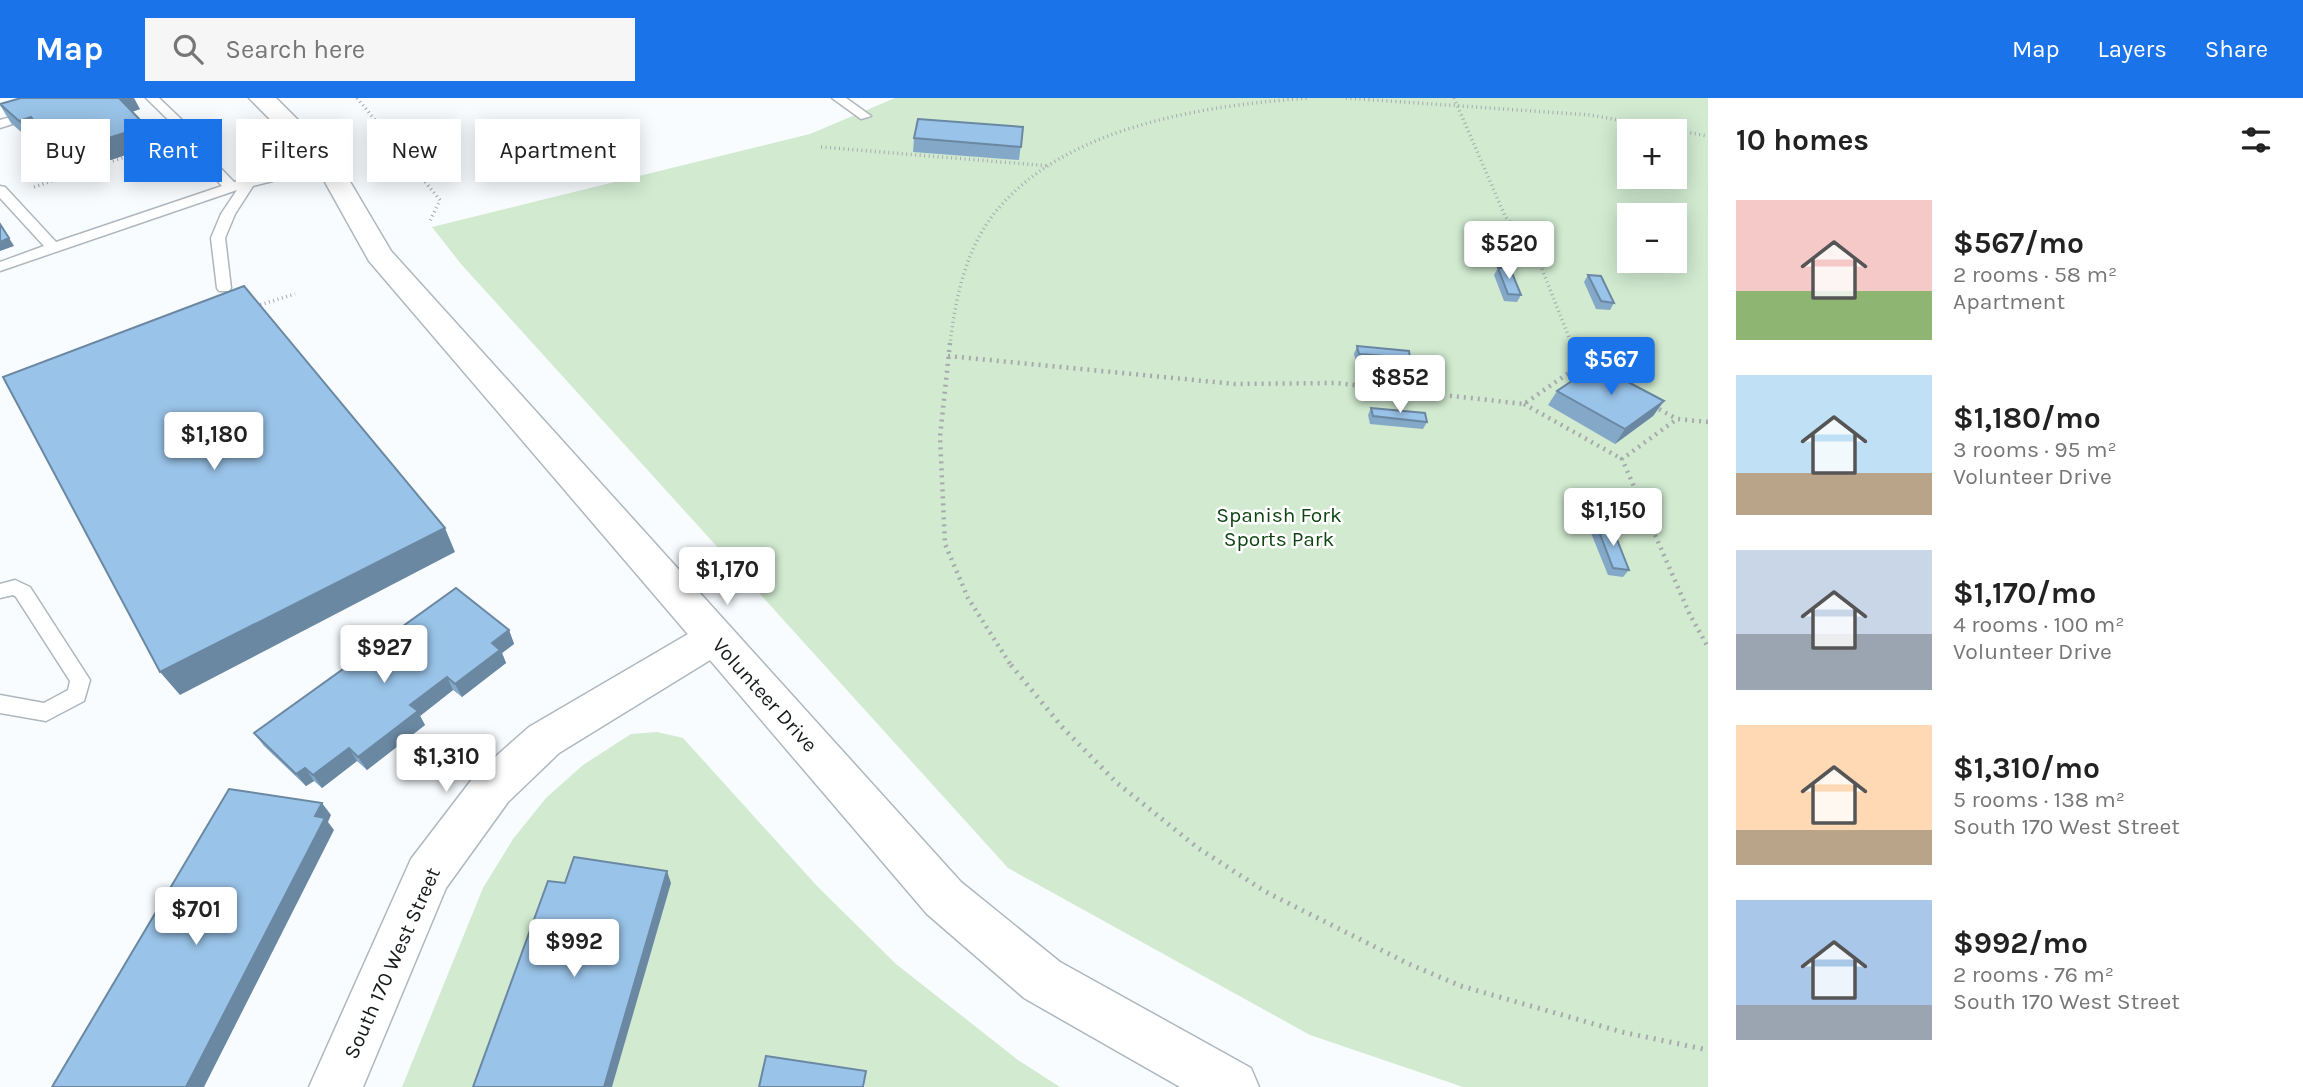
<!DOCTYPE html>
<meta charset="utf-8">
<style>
body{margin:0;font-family:Karla,sans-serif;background:#f6f6f6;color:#222;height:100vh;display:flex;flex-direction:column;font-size:26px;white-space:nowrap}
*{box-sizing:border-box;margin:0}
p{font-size:23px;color:#767676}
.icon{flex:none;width:38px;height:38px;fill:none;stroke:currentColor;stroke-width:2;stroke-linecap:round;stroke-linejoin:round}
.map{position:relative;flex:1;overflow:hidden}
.sheet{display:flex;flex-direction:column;background:#fff;width:595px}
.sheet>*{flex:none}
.hud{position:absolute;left:21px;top:21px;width:665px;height:63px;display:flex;gap:14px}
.tools{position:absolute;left:1617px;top:21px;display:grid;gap:14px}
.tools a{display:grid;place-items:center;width:70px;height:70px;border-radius:0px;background:#fff;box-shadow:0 4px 18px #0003;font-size:35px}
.price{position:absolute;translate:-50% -60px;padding:0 16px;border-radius:7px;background:#fff;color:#222;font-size:23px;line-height:46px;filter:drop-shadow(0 2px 4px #0008)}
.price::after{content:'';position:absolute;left:50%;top:42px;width:21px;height:16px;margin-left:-10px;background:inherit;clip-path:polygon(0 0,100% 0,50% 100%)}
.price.active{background:#1a73e8;color:#fff}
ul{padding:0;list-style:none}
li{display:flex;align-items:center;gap:21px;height:175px;padding:0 28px}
li span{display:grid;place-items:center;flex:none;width:196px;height:140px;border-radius:0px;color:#555}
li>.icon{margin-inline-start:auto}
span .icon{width:84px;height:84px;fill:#fffc;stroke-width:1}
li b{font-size:30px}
h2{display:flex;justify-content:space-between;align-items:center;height:84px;padding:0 28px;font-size:30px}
.pill{padding:0 24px;border-radius:0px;background:#fff;box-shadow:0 4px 18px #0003;font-size:24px;line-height:63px}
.pill.active{background:#1a73e8;color:#fff}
header{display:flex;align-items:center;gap:42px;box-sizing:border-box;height:98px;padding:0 35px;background:#1a73e8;color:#fff}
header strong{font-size:33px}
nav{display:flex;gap:38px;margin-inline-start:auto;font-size:24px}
.search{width:490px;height:63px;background:#f6f6f6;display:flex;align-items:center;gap:18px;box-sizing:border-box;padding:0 24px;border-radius:0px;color:#767676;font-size:26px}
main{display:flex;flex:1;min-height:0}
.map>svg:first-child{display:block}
.green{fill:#d1ead0;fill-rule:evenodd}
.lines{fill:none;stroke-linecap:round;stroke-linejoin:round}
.service-casing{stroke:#aeb7be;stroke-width:3}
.minor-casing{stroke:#aeb7be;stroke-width:3}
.tertiary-casing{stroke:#aeb7be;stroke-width:3}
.path-far2{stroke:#a6aaad;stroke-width:3.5;stroke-dasharray:1 3.5;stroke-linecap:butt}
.path-far1{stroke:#a6aaad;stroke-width:4.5;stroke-dasharray:2 5;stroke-linecap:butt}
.path{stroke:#a6aaad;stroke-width:5;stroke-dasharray:2 6;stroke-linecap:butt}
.service{fill:#fff;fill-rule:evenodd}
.minor{fill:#fff;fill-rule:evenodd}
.tertiary{fill:#fff;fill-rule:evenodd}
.wall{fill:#84a8c8}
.shaded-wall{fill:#6b88a2}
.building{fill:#99c3e8;stroke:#6b88a2;stroke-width:2}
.labels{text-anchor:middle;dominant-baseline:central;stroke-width:5;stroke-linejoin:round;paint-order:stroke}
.park-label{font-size:21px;fill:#0e4511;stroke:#fff}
.street-label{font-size:21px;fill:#16191c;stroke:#fff}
</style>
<header>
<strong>Map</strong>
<div class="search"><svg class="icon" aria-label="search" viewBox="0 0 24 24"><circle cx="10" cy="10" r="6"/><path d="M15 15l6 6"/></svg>Search here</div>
<nav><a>Map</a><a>Layers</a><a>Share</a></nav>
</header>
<main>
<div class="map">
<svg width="1708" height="989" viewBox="0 0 1708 989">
<rect width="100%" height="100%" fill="#f8fcff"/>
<!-- green -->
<path class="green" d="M895,0H1708V989H1463L1310,937L1008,770L461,166L432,129L810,36ZM1629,33H1675V79H1629ZM1629,117H1675V163H1629Z
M657,634L683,640L817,788L896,866L1018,962L1060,989H865V982L763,989H612L670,785L484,989H402L483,790L513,741L546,700L583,667L631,636Z"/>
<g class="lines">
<!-- service casing -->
<g class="service-casing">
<path id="service" d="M74,0H93L0,30V22Z
M146,0H159L203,42L206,55L234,84L327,61L333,65L332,68L253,88L235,116L225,140L231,190L229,193H219L217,190L211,140L221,116L237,92L0,173V164L44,148L0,100V88L5,89L56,144L222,88L195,59L193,46Z
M832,0H846L871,18L861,21Z
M15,482L30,489L90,582L84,603L46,623L0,615V597L44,605L68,592L70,583L16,499L13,497L0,500V486Z"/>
</g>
<!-- minor casing -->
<g class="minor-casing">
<path id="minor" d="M714,524L728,529L734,540L728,551L559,655L508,704L446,790L363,989H309L411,761L476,676L529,629L700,529Z"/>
</g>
<!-- tertiary casing -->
<g class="tertiary-casing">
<path id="tertiary" d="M249,0H276L336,60L391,153L961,784L1060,864L1251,970L1259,989H1180L1024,900L927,816L369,163L316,68Z"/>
</g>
<!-- path-far2 -->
<path class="path-far2" d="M357,0L440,102L429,125
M1346,0L1590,17L1708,38
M1454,0L1505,118L1538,161L1572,247
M31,45L63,79L162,47
M821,49L1050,68
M34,89L63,79
M256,208L295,196
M950,247C955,202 965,154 993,117C1062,28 1206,7 1310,0"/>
<!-- path-far1 -->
<path class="path-far1" d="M950,245L940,339L945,446L968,500L1012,569
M948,258L1235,286L1336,285L1524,306L1580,267L1571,245
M1524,306L1622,361
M1653,308L1677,321
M1708,324L1677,321L1622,361L1690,517L1708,549"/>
<!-- path -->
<path class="path" d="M1011,567L1063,630L1117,685L1198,750L1266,794L1409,866L1461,888L1622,934L1708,952"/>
<!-- service -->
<use href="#service" class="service"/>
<!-- minor -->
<use href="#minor" class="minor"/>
<!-- tertiary -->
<use href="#tertiary" class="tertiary"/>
</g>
<!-- wall -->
<path class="wall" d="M0,7L140,11L132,14L146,28L156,47L71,75L64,66L60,68L48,57L38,40L30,42L11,25Z
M1023,29L1019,62L913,54L914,40Z
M1498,170L1521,197L1517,204L1504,203L1494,177Z
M1588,177L1614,205L1610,212L1596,211L1584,184Z
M1357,248L1410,260L1406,268L1356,263L1354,256Z
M1557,293L1664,303L1653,318L1615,346L1548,307Z
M1371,310L1427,324L1423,331L1370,326L1368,317Z
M1597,428L1629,472L1623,479L1608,477L1591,435Z
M509,532L514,546L502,555L506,565L462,599L453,592L420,618L425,627L367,672L357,663L322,690L314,683L306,688L264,648L254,635Z"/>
<!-- shaded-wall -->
<path class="shaded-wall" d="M118,0H134L140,11L126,16Z
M31,19L42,38L30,42L19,23Z
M146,28L156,47L71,75L59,56Z
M52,47L64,66L60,68L49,48Z
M9,140L14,148L0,153V144Z
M1664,303L1653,318L1615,346L1625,331Z
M445,430L455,454L180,597L160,574Z
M509,532L514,546L502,555L506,565L462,599L455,586L492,545Z
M447,579L453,592L420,618L425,627L367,672L358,659L410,607Z
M349,650L357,663L322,690L313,677Z
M305,670L314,683L306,688L296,676Z
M322,705L331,717L328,724L334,732L204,989H186Z
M667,773L671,785L612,989H604Z"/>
<!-- building -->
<path class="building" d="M21,0H119L146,28L59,56L52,47L49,48L36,38L31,27L36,26L31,19L19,23L0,6Z
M918,21L1023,29L1021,49L914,40Z
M0,126L9,140L0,144Z
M1498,170H1510L1521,197L1508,196Z
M1588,177L1601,178L1614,205L1601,203Z
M244,188L445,430L160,574L3,279Z
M1357,248L1409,253L1410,260L1359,256Z
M1596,267L1664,303L1625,331L1557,293Z
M1371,310L1425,315L1427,324L1373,318Z
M1597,428L1612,429L1629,472L1613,470Z
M456,490L509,532L492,545L500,552L455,586L447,579L410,607L418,613L358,659L349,650L313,677L305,670L296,676L254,635Z
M229,691L322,705L315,718L325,720L186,989H52Z
M574,759L667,773L604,989H473L548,783L565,785Z
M766,958L866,973L863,989H759Z"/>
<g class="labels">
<!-- park labels -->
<g class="park-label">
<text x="1279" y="417">Spanish Fork<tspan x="1279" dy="24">Sports Park</tspan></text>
</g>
<!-- street labels -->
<g class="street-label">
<text transform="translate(765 597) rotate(48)">Volunteer Drive</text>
<text transform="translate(392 865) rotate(-66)">South 170 West Street</text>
</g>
</g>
</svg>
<div class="tools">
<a>+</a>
<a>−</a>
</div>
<b class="price" style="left:1509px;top:183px">$520</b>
<b class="price active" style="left:1611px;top:299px">$567</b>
<b class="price" style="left:1400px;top:317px">$852</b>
<b class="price" style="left:214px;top:374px">$1,180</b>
<b class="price" style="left:1613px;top:450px">$1,150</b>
<b class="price" style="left:727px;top:509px">$1,170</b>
<b class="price" style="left:384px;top:587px">$927</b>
<b class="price" style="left:446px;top:696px">$1,310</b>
<b class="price" style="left:196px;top:849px">$701</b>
<b class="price" style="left:574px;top:881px">$992</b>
<div class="hud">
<a class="pill">Buy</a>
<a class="pill active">Rent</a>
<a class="pill">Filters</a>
<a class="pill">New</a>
<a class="pill">Apartment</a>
</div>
</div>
<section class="sheet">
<h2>10 homes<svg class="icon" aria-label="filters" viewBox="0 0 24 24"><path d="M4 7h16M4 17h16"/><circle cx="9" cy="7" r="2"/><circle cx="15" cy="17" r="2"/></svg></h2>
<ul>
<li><span style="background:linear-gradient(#f6c9c9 65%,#8fb573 0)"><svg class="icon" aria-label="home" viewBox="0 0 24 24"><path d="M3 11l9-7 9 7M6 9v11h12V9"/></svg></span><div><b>$567/mo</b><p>2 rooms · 58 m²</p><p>Apartment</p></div></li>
<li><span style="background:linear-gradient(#bfe0f5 70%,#b9a48a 0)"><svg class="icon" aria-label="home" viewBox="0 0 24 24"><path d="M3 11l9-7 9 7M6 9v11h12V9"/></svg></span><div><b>$1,180/mo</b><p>3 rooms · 95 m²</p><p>Volunteer Drive</p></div></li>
<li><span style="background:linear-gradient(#c9d6e8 60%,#9aa5b1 0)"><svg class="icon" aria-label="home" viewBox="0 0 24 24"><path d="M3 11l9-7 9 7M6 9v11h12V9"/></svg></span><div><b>$1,170/mo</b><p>4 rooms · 100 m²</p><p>Volunteer Drive</p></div></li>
<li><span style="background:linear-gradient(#ffd9b3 75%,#b9a48a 0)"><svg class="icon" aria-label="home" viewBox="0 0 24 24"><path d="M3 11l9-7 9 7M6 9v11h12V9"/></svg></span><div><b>$1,310/mo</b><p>5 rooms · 138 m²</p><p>South 170 West Street</p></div></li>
<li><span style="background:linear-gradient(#a9c7e8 75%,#9aa5b1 0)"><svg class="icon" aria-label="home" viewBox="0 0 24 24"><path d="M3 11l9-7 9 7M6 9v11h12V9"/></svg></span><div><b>$992/mo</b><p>2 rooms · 76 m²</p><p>South 170 West Street</p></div></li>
</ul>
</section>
</main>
